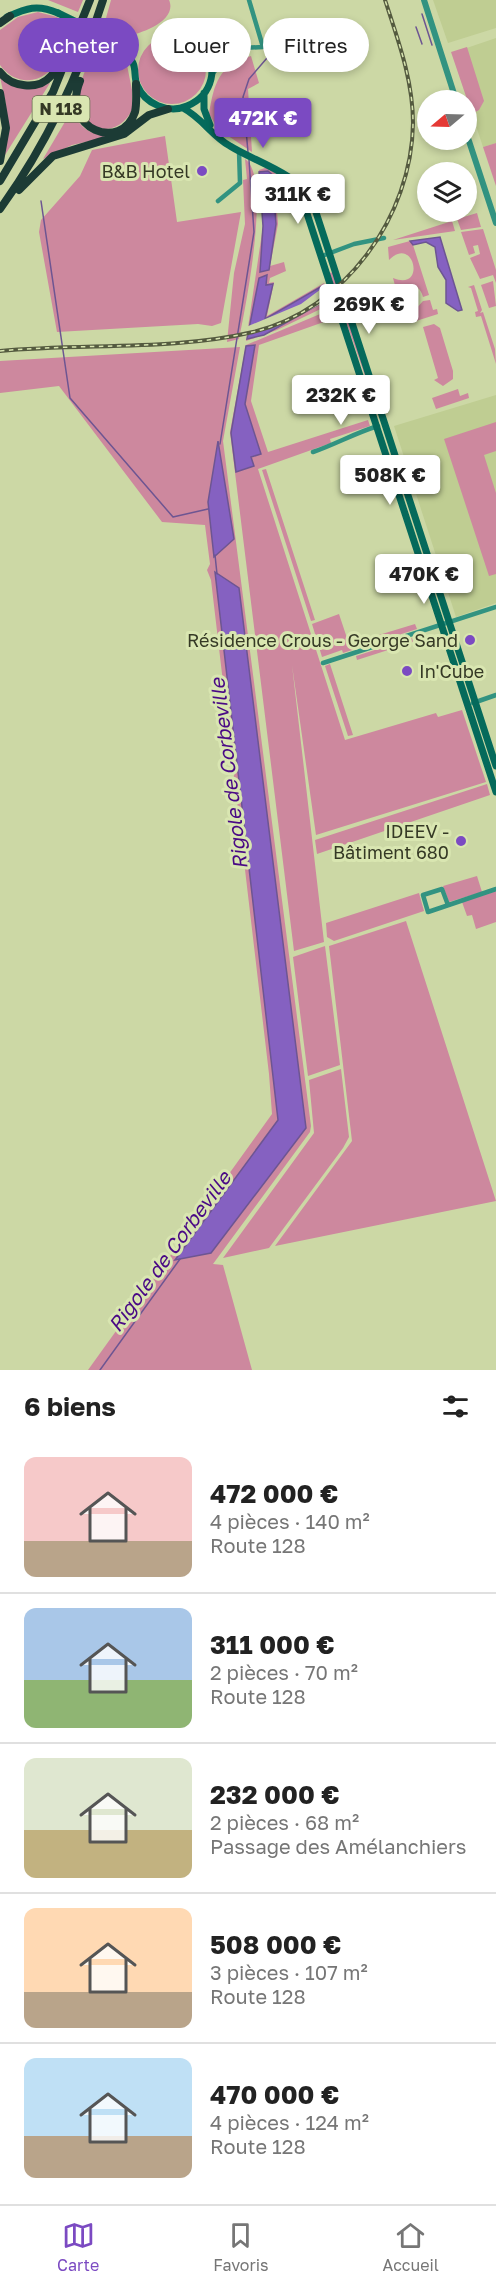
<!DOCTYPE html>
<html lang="fr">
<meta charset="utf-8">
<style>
body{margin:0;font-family:"Golos Text",sans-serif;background:#f2f2f2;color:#222;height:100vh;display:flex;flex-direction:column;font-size:22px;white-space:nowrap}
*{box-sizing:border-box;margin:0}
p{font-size:20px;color:#767676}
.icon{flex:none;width:33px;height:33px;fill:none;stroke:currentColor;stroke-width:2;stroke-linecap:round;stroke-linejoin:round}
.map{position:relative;height:1370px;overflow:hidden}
.sheet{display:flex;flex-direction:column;background:#fff;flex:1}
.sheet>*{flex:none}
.guide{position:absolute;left:18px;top:18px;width:460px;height:54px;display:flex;gap:12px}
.needle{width:39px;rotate:251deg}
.tools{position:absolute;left:417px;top:90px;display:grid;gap:12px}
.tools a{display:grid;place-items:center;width:60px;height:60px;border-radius:50%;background:#fff;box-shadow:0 3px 9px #0003;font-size:30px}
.price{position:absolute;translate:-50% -51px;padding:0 14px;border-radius:6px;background:#fff;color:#222;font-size:20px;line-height:39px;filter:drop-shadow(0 2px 3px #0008)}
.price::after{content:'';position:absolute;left:50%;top:36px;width:18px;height:14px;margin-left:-9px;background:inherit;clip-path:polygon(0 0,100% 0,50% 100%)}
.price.selected{background:#7b4ac2;color:#fff}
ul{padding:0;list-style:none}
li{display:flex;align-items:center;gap:18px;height:150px;padding:0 24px}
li+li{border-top:2px solid #e0e0e0}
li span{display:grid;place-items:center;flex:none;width:168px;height:120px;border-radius:12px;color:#555}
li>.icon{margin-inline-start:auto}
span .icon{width:72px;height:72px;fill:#fffc;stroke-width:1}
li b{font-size:26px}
h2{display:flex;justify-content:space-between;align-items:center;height:72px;padding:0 24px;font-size:26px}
.chip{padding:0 21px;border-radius:27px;background:#fff;box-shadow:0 3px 9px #0003;font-size:21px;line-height:54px}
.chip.selected{background:#7b4ac2;color:#fff}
.tabs{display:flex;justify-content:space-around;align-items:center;height:84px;border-top:2px solid #e0e0e0;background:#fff;font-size:16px;color:#767676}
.tabs a{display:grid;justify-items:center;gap:3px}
.tabs .selected{color:#7b4ac2}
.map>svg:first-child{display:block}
.built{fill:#bfcd92}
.green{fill:#cd889e}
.water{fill:#8561c1;stroke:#6d5592;stroke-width:1.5}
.pier{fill:#ccd8a5}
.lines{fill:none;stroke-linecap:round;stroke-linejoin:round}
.stream{stroke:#6d5592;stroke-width:1.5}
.minor{stroke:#329381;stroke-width:4.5}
.tertiary{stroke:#329381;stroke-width:6}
.secondary{stroke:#056a5b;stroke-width:7}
.trunk{stroke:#1c3b35;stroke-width:8}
.rail-casing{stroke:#545a3f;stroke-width:4}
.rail{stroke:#d9e6b1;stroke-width:1.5;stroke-dasharray:4.5;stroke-linecap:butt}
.secondary-bridge{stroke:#056a5b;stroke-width:7}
.poi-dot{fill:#7b4ac2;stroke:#d9e6b1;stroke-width:2}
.labels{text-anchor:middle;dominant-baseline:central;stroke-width:6;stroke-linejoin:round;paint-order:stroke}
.shield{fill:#d9e6b1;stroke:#666d4f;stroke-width:1.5}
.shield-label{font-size:16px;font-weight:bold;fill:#353925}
.poi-label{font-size:18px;fill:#353925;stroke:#d9e6b1;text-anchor:end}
.water-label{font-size:20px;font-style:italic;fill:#490985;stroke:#d9e6b1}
</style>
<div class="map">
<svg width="496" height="1370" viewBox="0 0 496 1370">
<rect width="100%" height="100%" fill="#ccd8a5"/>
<!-- built -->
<path class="built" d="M433,0H496V28L448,43Z
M496,38V143L483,147L452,53Z
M496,395V603L456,617L394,426Z"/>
<!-- green -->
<path class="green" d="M48,0H83L78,12Z
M111,0H169C178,20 142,34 126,36C118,36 110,32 103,29Z
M38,12L57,17L73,28C63,49 54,83 24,80C14,79 6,73 0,65V30L18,17Z
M138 70a34 34 0 1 1 68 0a34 34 0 1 1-68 0Z
M99,38L125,55L132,90V110C116,143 72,130 78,95C81,76 92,56 99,38Z
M467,47L484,101L479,110L472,114L451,52Z
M251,56L259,83L248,89L252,152L218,129L209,114C214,83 219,65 251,56Z
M0,77C16,90 31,90 50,83L5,155L6,105Z
M72,99C73,125 88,136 113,136L72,145L43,159L69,115L68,106Z
M165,136L177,222L241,212L221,323L212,326L198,324L57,332L39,232L41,220L80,176L92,150Z
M496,143V186L483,147Z
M245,159C272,176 245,310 239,339L227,342L234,273L245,224L243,180L247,179Z
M268,167L296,191L276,199L278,224L270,266L284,262L286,271L270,278L269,283L274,282L267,316L324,283L331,304L277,330L246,341L263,226L259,170Z
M477,213L481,227L461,230L457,219Z
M452,221L455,231L393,240Z
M483,229L496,270V283L493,275L480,279L470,258L480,254L478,245L473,246L475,253L469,255L461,232Z
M410,241L413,245L429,295L423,297C419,282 405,281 397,293L393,278C427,292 414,234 389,260L388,247Z
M334,272L377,407H376L329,273Z
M493,281L496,306L489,308L481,285Z
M474,285L482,310L480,313L483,312L495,349L496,364L481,316L476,317L475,312L478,311L471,288L468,287Z
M430,300L433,310L437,309L438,314L416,321L408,320L403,309L415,310L423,301Z
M332,309L335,318L259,345L251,401L268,452L368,420L370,426L330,439L331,443L258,469L345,740L436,713L438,717L462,710L486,782L316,835L292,665L324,942L294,951L230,432L246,345Z
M434,324L440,328L453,371V379L443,386L434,380L438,378L423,327Z
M240,347L223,441L311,1126L310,1132L213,1264L223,1265L252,1370H88L272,1114L269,1074L211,580L207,570L210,564L205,525L162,522L59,386L0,393V361Z
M458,389L460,396L468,393L469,398L436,409L432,398Z
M496,422V451L484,455L496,493V574L489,576L444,439Z
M266,469L315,620L311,621L262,470Z
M339,614L349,644L415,624L417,629L343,653L342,650L322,657L312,624Z
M412,638L413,642L357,660L356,656Z
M330,664L353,735L348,736L325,666Z
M487,784L490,795L317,854L315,840Z
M477,876L482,892L449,902L443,886Z
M496,891V922L476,929L472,915L467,916L462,902Z
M419,893L424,911L334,941L327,937L326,923Z
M406,921L496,1201L275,1246L352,1141L329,946Z
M325,946L340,1065L308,1076L293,957Z
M341,1069L349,1137L343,1148L269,1248L223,1258L314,1133L309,1080Z"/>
<!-- water -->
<path class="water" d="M268,171L292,192L274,198L276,224L269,270L260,272L263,226L259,172Z
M440,237L462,310L458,311L446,303V280L438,267L435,247L426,242L413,245L410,241Z
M267,275L266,285L273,284L265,319L322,286L327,300L264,335L247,339L259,278Z
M255,345L245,404L261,454L251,457L254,466L236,472L231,433L246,346Z
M218,441L234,539L214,557L208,502Z
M215,572L239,588L306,1128L211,1253L175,1260L278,1120Z"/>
<!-- pier -->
<path class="pier" d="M325,286L329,297L321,304L277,326L245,336L246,327L301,304Z"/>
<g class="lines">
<!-- stream -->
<path class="stream" d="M422,14L432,45
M416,27L422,44
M248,152L243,97L249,79L267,58
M41,201L70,398L173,517L208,509
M220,444L254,232L249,160
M215,555L217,574
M100,1370L180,1259"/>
<!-- minor -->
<path class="minor" d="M203,45L222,49L263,47L249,0
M212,75L223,60L238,51
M218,201L240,183L239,151
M322,256L354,244L384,238
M313,452C336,444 355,433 378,426
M323,663L496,607
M473,703L496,695
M448,905L442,889L423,895L428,912L496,889"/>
<!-- tertiary -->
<path class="tertiary" d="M424,0L456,100
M466,132L496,223"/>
<!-- secondary -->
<path class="secondary" d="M7,17C27,8 37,4 58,13
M107,37C117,44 127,51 133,63C136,69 134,78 137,85C145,104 168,114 187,106C199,101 208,92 211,79C214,66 210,55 203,45
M204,93V109L210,125
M183,108C202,118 212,136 230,146C254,161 298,174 312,200L496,766
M298,186L496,792"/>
<!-- trunk -->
<path class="trunk" d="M0,23L10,16
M0,72C11,87 38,91 51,76C56,71 60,63 65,56
M80,81C60,130 122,152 135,112C137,103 136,93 136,84
M0,93L6,128L0,161
M0,181L53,92L90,0
M19,190L53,156L124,134L149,115L168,109
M0,209C47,144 79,76 103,0"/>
<!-- rail casing -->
<g class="rail-casing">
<path id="rail" d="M0,351C83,343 173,351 253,332C345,310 412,216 413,123C413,80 398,40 385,0"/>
</g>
<!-- rail -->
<use href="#rail" class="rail"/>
<!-- secondary-bridge -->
<path class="secondary-bridge" d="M58,13L107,37"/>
</g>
<!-- markers -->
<g class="poi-dot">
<circle cx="202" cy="171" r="6"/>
<circle cx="470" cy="640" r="6"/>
<circle cx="407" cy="671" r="6"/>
<circle cx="461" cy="841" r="6"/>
</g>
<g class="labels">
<!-- shield labels -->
<rect class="shield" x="32.5" y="96" width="57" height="26" rx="4.5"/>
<g class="shield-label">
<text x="61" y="109">N 118</text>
</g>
<!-- poi labels -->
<g class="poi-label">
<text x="190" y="171">B&amp;B Hotel</text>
<text x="458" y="640">Résidence Crous - George Sand</text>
<text x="419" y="671" text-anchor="start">In'Cube</text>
<text x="449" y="831">IDEEV -<tspan x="449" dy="21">Bâtiment 680</tspan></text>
</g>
<!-- water labels -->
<g class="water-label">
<text transform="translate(228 774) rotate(-97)">Rigole de Corbeville</text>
<text transform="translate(169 1251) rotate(-54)">Rigole de Corbeville</text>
</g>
</g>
</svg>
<div class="tools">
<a><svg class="needle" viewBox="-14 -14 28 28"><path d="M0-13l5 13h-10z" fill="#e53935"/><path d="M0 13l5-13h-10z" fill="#767676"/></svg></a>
<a><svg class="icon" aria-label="layers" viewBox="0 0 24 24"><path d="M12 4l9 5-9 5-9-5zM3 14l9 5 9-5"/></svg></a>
</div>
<b class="price selected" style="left:263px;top:149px">472K €</b>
<b class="price" style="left:298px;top:225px">311K €</b>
<b class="price" style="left:369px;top:335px">269K €</b>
<b class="price" style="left:341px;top:426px">232K €</b>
<b class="price" style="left:390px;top:506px">508K €</b>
<b class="price" style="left:424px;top:605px">470K €</b>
<div class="guide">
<a class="chip selected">Acheter</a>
<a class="chip">Louer</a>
<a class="chip">Filtres</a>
</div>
</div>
<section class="sheet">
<h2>6 biens<svg class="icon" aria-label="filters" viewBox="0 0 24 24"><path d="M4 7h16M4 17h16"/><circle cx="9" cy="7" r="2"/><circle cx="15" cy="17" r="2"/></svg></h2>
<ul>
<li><span style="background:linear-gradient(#f6c9c9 70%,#b9a48a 0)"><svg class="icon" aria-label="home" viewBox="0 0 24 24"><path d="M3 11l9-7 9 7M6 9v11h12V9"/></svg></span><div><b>472 000 €</b><p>4 pièces · 140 m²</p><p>Route 128</p></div></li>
<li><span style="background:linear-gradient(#a9c7e8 60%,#8fb573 0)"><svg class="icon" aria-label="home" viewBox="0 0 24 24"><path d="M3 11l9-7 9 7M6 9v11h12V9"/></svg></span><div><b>311 000 €</b><p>2 pièces · 70 m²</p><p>Route 128</p></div></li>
<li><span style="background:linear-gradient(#dfe7d0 60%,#c2b280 0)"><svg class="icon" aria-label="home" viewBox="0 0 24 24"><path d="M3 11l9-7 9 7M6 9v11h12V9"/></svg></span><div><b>232 000 €</b><p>2 pièces · 68 m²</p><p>Passage des Amélanchiers</p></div></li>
<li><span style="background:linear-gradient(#ffd9b3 70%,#b9a48a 0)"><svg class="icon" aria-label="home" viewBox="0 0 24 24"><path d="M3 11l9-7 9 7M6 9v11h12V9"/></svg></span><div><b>508 000 €</b><p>3 pièces · 107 m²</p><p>Route 128</p></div></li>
<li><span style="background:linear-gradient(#bfe0f5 65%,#b9a48a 0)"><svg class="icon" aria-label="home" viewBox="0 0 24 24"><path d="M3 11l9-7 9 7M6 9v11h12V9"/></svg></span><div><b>470 000 €</b><p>4 pièces · 124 m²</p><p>Route 128</p></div></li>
</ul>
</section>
<nav class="tabs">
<a class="selected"><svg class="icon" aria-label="map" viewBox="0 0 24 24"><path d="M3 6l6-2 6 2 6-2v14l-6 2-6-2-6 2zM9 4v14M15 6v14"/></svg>Carte</a>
<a><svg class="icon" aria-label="saved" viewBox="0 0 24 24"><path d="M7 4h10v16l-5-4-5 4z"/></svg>Favoris</a>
<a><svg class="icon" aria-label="home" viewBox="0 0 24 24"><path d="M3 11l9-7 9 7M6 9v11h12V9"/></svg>Accueil</a>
</nav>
